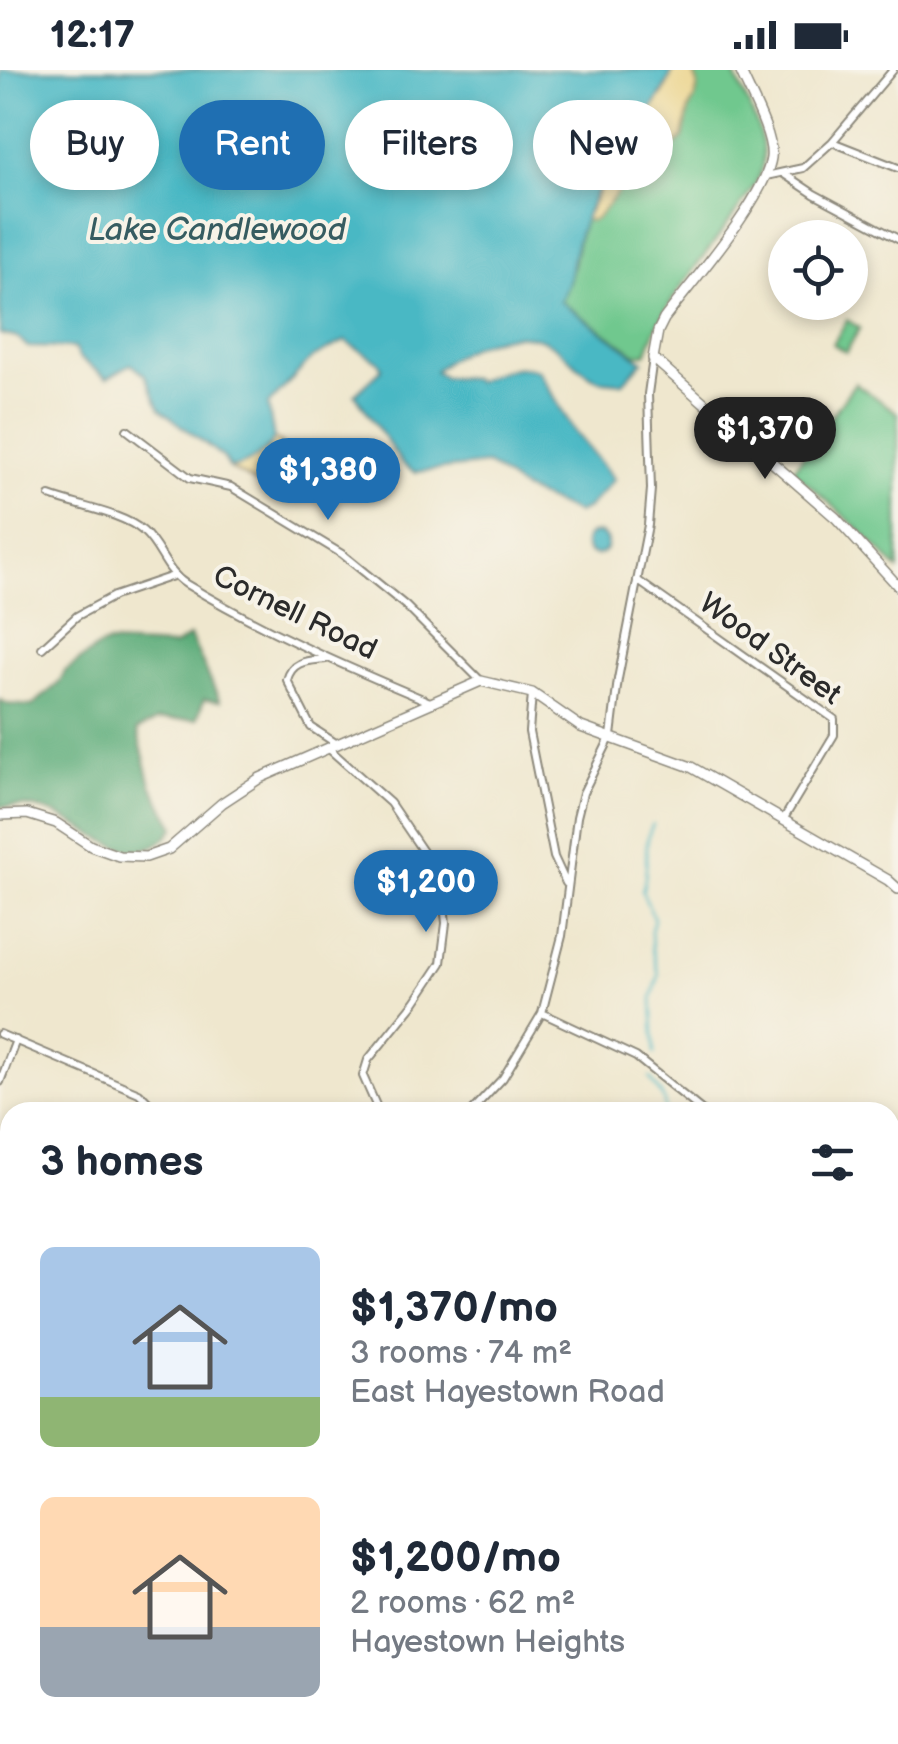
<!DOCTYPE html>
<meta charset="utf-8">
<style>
body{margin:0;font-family:"Balsamiq Sans",sans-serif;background:#f6f6f7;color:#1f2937;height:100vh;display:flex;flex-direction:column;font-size:38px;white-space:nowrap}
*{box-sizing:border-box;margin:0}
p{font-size:32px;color:#747a83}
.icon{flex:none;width:55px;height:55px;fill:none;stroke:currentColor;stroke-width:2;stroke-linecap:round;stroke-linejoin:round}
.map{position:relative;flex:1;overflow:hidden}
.sheet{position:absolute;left:0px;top:1032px;width:900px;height:642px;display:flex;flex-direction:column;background:#fff;border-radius:30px 30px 0 0;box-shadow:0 5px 15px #0003}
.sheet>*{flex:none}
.hud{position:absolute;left:30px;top:30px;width:840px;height:90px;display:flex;gap:20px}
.tools{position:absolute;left:768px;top:150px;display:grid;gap:20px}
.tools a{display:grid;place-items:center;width:100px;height:100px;border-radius:50%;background:#fff;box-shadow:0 5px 15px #0003;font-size:50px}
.price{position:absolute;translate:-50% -85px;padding:0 22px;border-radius:35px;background:#1f6fb2;color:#fff;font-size:32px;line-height:65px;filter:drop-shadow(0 2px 5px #0008)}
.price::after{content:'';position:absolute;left:50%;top:60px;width:30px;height:22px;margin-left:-15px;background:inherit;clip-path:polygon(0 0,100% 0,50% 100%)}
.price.active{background:#222;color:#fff}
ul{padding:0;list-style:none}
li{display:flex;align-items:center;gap:30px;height:250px;padding:0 40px}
li span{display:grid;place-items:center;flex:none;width:280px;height:200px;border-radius:15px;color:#555}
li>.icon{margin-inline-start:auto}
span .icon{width:120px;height:120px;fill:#fffc;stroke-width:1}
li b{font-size:42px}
h2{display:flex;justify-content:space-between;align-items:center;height:120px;padding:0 40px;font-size:42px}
.chip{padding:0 35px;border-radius:45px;background:#fff;box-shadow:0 5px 15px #0003;font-size:35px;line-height:90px}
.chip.active{background:#1f6fb2;color:#fff}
.status{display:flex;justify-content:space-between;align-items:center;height:70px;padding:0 50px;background:#fff;direction:ltr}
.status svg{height:28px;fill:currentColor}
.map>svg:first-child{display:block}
.built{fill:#ebd1eb}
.industrial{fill:#cbbfd5}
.green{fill:#70c88e;stroke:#4e7a5c;stroke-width:2.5}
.forest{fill:#5cac79;stroke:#446c52;stroke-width:2.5}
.sand{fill:#eeda9e;stroke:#8c8264;stroke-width:2.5}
.water{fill:#4ab8c4;stroke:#3a7278;stroke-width:2.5}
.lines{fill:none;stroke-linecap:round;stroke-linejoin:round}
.stream{stroke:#4ab8c4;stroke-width:2.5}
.street-casing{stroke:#8d897c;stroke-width:10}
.secondary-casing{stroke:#8d897c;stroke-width:12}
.street{stroke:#fff;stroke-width:6}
.secondary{stroke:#fff;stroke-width:9}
.labels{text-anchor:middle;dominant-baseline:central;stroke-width:8;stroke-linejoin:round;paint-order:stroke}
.street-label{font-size:30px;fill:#2b2b2b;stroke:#f7f3e8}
.water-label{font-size:32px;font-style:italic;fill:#365c61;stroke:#f7f3e8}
</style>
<div class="status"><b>12:17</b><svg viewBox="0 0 49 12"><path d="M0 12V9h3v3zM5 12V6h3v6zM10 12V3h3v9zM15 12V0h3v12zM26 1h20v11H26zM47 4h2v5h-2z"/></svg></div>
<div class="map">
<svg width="898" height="1674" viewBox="0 0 898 1674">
<rect width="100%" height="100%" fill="#f7f3e8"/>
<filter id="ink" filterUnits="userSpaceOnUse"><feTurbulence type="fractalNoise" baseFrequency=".01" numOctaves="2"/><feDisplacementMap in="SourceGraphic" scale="20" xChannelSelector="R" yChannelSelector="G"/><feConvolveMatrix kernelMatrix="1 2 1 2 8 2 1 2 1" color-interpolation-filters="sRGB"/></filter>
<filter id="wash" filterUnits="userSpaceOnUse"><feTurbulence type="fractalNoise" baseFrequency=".0048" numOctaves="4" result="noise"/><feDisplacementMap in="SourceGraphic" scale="40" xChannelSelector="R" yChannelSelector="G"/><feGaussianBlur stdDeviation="2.25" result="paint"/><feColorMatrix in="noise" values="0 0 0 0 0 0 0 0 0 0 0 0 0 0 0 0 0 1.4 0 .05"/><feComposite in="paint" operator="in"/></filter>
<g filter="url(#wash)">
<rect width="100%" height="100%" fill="#efe7ce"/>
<!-- built -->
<path class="built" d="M898,1286V1482L890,1478V1288Z
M0,1353L10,1361V1442H0Z"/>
<!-- industrial -->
<path class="industrial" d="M10,1220V1361L0,1353V1228Z"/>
<!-- green -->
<path class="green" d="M673,0H733C743,27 764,58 763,87C763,108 748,125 736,142C705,188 663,231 646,284H636L560,231C575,209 573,181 582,156C591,130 606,103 621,79C640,52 661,30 673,0Z
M847,250L860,258L846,282L833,274Z
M855,313L898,343V500L862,462L793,400Z"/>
<!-- forest -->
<path class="forest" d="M190,566L220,631L204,629L197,649L158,650L137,660L151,715L175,757C138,808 94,760 55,744C37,736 19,735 0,737V630L7,634L32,636L59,613L65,601L97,578L109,573L174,576Z"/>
<!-- sand -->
<path class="sand" d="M673,0H693L698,15L695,29L689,39L683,68L657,93L632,105L596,149L588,151L585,148L621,80L664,22Z
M274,369L282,373C279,390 268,400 258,414L230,398C247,394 265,384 274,369Z"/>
<!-- water -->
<path class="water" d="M0,0H673C654,46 616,82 594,127C586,144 579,161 575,179C570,198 572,214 560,231L643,291L623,312C583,315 579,290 549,273C515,254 461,277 435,301L443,307L472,308L475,312C496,302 515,293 538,300L574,361L614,409L588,438L577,443L522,419L487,394L415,402L402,394L355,324L382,299L379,292L345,271L312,288L268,335L274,369C265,385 249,394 230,398L224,388L160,339L145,305L131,294L107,308L79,288L74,278L28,277L18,268L0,264Z
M585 474a11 11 0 1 1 22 0a11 11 0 1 1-22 0Z"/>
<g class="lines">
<!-- stream -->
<path class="stream" d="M653,754C641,776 651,797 642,821L654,849L651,861L652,880L659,905L652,928L655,984
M650,1008L663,1028L666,1042
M0,1507L10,1509
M890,1562L898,1560"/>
</g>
</g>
<g filter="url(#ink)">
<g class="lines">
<!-- street casing -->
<g class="street-casing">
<path id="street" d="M832,72L893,0
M784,104L814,124L898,169
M766,106L803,98L832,72L898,98
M127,360L190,408L231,417L342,484L406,536L481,611
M50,426C76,436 123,443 143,461C161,477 165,501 186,514C264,561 346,597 430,632
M637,510L834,649V665L783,750
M42,578L77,546L114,526L173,506
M326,589C308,591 292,590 287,610L311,657L337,674
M532,623L529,662L554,787L566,813
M328,678L390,733L441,808L446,853L441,893L415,932L368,990L363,1006L379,1042
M542,943L636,987L704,1042
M0,964L139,1023L158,1042
M0,1012L16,970
M471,1042L503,1008L542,943L562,866L577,747L583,723L611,666L618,609L648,455L651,419L648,324L653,288
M0,1129L10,1133
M890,1153L898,1143
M0,1620L10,1623
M643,1674L651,1665"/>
</g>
<!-- secondary casing -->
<g class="secondary-casing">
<path id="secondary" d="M740,0C749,22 774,65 771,88C765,129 691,213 664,249L658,261L653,288L836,448L898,516
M0,745L27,744L56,753L91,776L119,786L146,787L169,779L222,733L260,708L481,611L532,623L581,657L691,697L888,810L898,819
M0,1448L10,1449
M890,1583L898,1585
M219,1665L232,1674"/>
</g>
<!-- street -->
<use href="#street" class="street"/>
<!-- secondary -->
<use href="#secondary" class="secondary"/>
</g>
</g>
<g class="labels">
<!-- street labels -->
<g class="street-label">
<text transform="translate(295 543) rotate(26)">Cornell Road</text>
<text transform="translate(770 579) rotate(36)">Wood Street</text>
</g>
<!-- water labels -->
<g class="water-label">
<text x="217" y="160">Lake Candlewood</text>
</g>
</g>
</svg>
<div class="tools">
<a><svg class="icon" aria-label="locate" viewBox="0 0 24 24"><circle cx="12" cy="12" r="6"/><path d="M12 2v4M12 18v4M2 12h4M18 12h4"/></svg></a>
</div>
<b class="price active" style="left:765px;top:412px">$1,370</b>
<b class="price" style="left:328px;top:453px">$1,380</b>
<b class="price" style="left:426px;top:865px">$1,200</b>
<div class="hud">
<a class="chip">Buy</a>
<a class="chip active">Rent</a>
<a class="chip">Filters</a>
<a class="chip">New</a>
</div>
<section class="sheet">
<h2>3 homes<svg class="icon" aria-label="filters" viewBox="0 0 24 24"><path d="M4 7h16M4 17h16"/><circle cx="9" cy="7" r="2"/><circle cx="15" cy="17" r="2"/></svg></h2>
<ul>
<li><span style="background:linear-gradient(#a9c7e8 75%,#8fb573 0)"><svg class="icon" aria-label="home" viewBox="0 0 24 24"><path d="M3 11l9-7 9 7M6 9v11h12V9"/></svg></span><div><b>$1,370/mo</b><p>3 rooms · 74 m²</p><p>East Hayestown Road</p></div></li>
<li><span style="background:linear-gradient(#ffd9b3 65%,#9aa5b1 0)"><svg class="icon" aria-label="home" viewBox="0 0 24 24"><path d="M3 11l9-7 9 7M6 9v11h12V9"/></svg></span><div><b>$1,200/mo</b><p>2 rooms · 62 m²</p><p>Hayestown Heights</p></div></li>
</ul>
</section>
</div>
